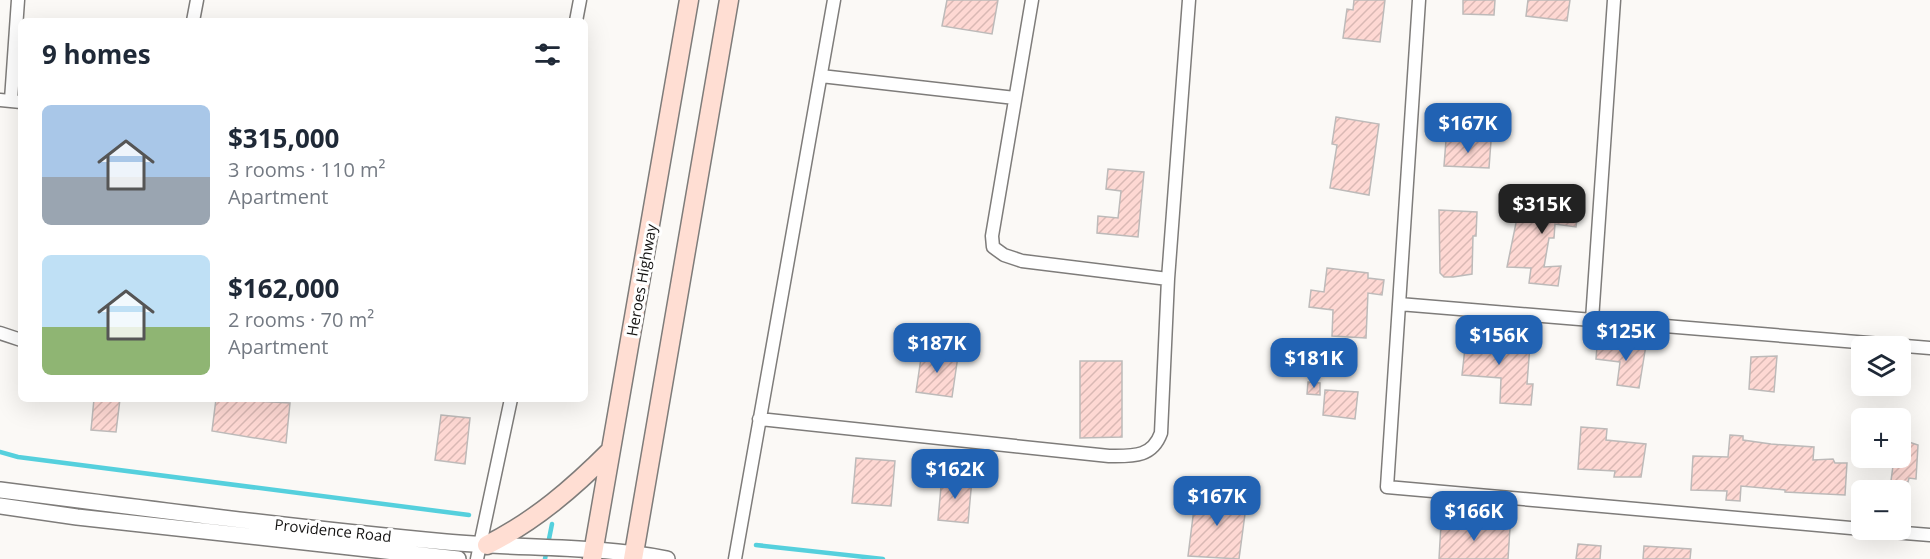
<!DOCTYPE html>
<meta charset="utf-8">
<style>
body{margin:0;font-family:"Open Sans",sans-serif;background:#f2f2f3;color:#1f2937;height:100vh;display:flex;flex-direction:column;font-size:22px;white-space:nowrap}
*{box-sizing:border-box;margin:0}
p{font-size:20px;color:#747a83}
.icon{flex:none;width:33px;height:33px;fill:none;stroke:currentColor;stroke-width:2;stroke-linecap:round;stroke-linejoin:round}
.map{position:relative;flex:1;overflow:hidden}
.sheet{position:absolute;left:18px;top:18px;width:570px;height:384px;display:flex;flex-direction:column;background:#fff;border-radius:9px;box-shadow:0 6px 24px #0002}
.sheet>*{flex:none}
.fabs{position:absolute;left:1851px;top:336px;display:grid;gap:12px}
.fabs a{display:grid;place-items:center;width:60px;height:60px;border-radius:9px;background:#fff;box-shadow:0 6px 24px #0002;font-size:30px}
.price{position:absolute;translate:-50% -51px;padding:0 14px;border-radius:12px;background:#2162b3;color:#fff;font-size:20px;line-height:39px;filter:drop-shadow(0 2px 3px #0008)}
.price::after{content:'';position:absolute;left:50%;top:36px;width:18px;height:14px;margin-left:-9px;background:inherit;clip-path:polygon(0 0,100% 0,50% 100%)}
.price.selected{background:#222;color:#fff}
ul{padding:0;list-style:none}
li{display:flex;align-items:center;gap:18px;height:150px;padding:0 24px}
li span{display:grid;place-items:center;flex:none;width:168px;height:120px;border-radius:9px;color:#555}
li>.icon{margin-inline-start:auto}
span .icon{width:72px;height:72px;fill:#fffc;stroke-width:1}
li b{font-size:26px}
h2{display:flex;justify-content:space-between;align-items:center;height:72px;padding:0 24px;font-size:26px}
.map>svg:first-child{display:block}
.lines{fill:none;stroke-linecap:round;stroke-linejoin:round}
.stream{stroke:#55d0dd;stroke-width:4.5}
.building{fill:url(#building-hatch);stroke:#bdbab9;stroke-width:1.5}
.minor-casing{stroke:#7e7c7a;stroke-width:15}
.tertiary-casing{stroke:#7e7c7a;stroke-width:18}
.secondary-casing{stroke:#7e7c7a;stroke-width:21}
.minor{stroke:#fff;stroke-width:12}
.tertiary{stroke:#fff;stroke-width:15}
.secondary{stroke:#ffded3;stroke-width:18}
.labels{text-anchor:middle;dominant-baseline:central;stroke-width:6;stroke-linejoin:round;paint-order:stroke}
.street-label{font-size:15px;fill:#151413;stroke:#fff}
</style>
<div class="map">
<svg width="1930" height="559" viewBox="0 0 1930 559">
<defs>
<pattern id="building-hatch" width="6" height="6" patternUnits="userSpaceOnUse" patternTransform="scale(1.5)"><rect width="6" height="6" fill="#fed8d3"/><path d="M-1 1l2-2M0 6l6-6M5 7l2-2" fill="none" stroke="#d9b8b4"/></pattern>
</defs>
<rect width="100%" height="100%" fill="#fbf9f6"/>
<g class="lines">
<!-- stream -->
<path class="stream" d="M0,452L18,457L469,515
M756,545L883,559
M545,559L552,524"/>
</g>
<!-- building -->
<path class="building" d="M947,0H998L992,34L942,26Z
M1354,0H1385L1380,42L1343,38L1347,9L1353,10Z
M1463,0H1495L1494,15L1463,14Z
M1528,0H1570L1567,21L1526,16Z
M1336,117L1379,124L1369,195L1330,188L1337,145L1332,144Z
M1446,140L1491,141L1489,168L1444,166Z
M1108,169L1144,172L1138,237L1097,233L1098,216L1118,218L1121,191L1106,189Z
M1534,190L1580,196L1576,227L1555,224L1554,238H1549L1544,267L1561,266L1558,286L1529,283L1531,268L1507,267L1517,218L1531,219Z
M1439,210L1477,212L1476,236H1473L1472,274L1453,277H1444L1440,273Z
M1327,268L1368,273V278L1384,280L1382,295L1368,293L1366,338L1332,336L1333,310L1309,307L1311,290L1324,292Z
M1467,330H1490V342L1530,345L1527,384H1533L1531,405L1500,403L1501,378L1462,375Z
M1623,342L1646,345L1639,388L1617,385L1620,362L1596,359L1597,346L1622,349Z
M922,351L958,356L952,397L916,392Z
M1777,356L1774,392L1749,389L1751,357Z
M1080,361H1122V437L1080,438Z
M1308,382L1320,383V395L1307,394Z
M1325,390L1358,392L1355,419L1323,415Z
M94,399H120L116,432L91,430Z
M216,399L290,403L286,443L212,431Z
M441,415L470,418L465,464L435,460Z
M1581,427L1607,429L1606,440L1646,444L1641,477H1614L1615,471L1578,469Z
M1730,435L1743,436V440L1771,444L1814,447L1813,460L1833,459L1835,463H1847L1845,495L1785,492V490L1741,486L1740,501L1726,500L1727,491L1691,490L1693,456L1728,457Z
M1900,439L1918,445L1916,479L1909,478L1908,482L1891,481L1894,458H1900Z
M856,458L895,461L891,506L852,503Z
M942,476L972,479L968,523L938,520Z
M1196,493L1247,499L1239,559L1188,556Z
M1441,524L1510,528L1508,559H1439Z
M1578,544L1601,546L1600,559H1576Z
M1644,546L1691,549L1690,559H1643Z"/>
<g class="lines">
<!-- minor casing -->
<g class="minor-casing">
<path id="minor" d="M1032,0L992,236L993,247L1004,255L1022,261L1168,279
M1419,0L1387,487L1862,529
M193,21L197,0
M576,21L580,0
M821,76L1015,98
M0,100L21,102
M11,100L18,0
M1399,304L1930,348
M1592,320L1614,0
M0,333L21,340
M759,419L1109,456C1132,456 1152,458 1161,433L1168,279L1189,0
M1867,530L1930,535
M477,559L511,399
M735,559L834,0"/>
</g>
<!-- tertiary casing -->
<g class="tertiary-casing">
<path id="tertiary" d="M0,490C148,509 297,528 446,542C520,549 595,545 667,559
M0,506L77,517L458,559"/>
</g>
<!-- secondary casing -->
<g class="secondary-casing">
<path id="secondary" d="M487,545C535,521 573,488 611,450
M592,559L689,0
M633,559L729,0"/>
</g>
<!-- minor -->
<use href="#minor" class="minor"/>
<!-- tertiary -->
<use href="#tertiary" class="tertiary"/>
<!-- secondary -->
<use href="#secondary" class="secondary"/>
</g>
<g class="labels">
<!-- street labels -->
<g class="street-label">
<text transform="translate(641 280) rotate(-80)">Heroes Highway</text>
<text transform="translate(333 530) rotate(6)">Providence Road</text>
</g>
</g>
</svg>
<div class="fabs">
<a><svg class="icon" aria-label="layers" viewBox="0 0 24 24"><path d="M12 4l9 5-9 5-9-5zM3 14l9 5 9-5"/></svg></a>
<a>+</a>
<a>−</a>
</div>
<b class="price" style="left:1468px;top:154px">$167K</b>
<b class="price selected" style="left:1542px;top:235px">$315K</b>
<b class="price" style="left:1626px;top:362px">$125K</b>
<b class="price" style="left:1499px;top:366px">$156K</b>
<b class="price" style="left:937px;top:374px">$187K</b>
<b class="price" style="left:1314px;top:389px">$181K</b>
<b class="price" style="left:955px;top:500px">$162K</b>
<b class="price" style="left:1217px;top:527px">$167K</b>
<b class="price" style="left:1474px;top:542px">$166K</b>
<section class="sheet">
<h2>9 homes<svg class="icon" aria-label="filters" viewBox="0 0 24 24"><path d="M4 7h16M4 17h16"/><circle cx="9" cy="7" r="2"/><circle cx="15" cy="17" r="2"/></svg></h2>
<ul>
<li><span style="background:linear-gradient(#a9c7e8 60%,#9aa5b1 0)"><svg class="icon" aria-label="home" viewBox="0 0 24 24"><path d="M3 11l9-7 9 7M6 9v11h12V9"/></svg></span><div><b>$315,000</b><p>3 rooms · 110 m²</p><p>Apartment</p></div></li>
<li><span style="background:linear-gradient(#bfe0f5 60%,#8fb573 0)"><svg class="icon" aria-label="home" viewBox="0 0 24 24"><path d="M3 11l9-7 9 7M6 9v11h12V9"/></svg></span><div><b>$162,000</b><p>2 rooms · 70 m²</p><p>Apartment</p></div></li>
</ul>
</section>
</div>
